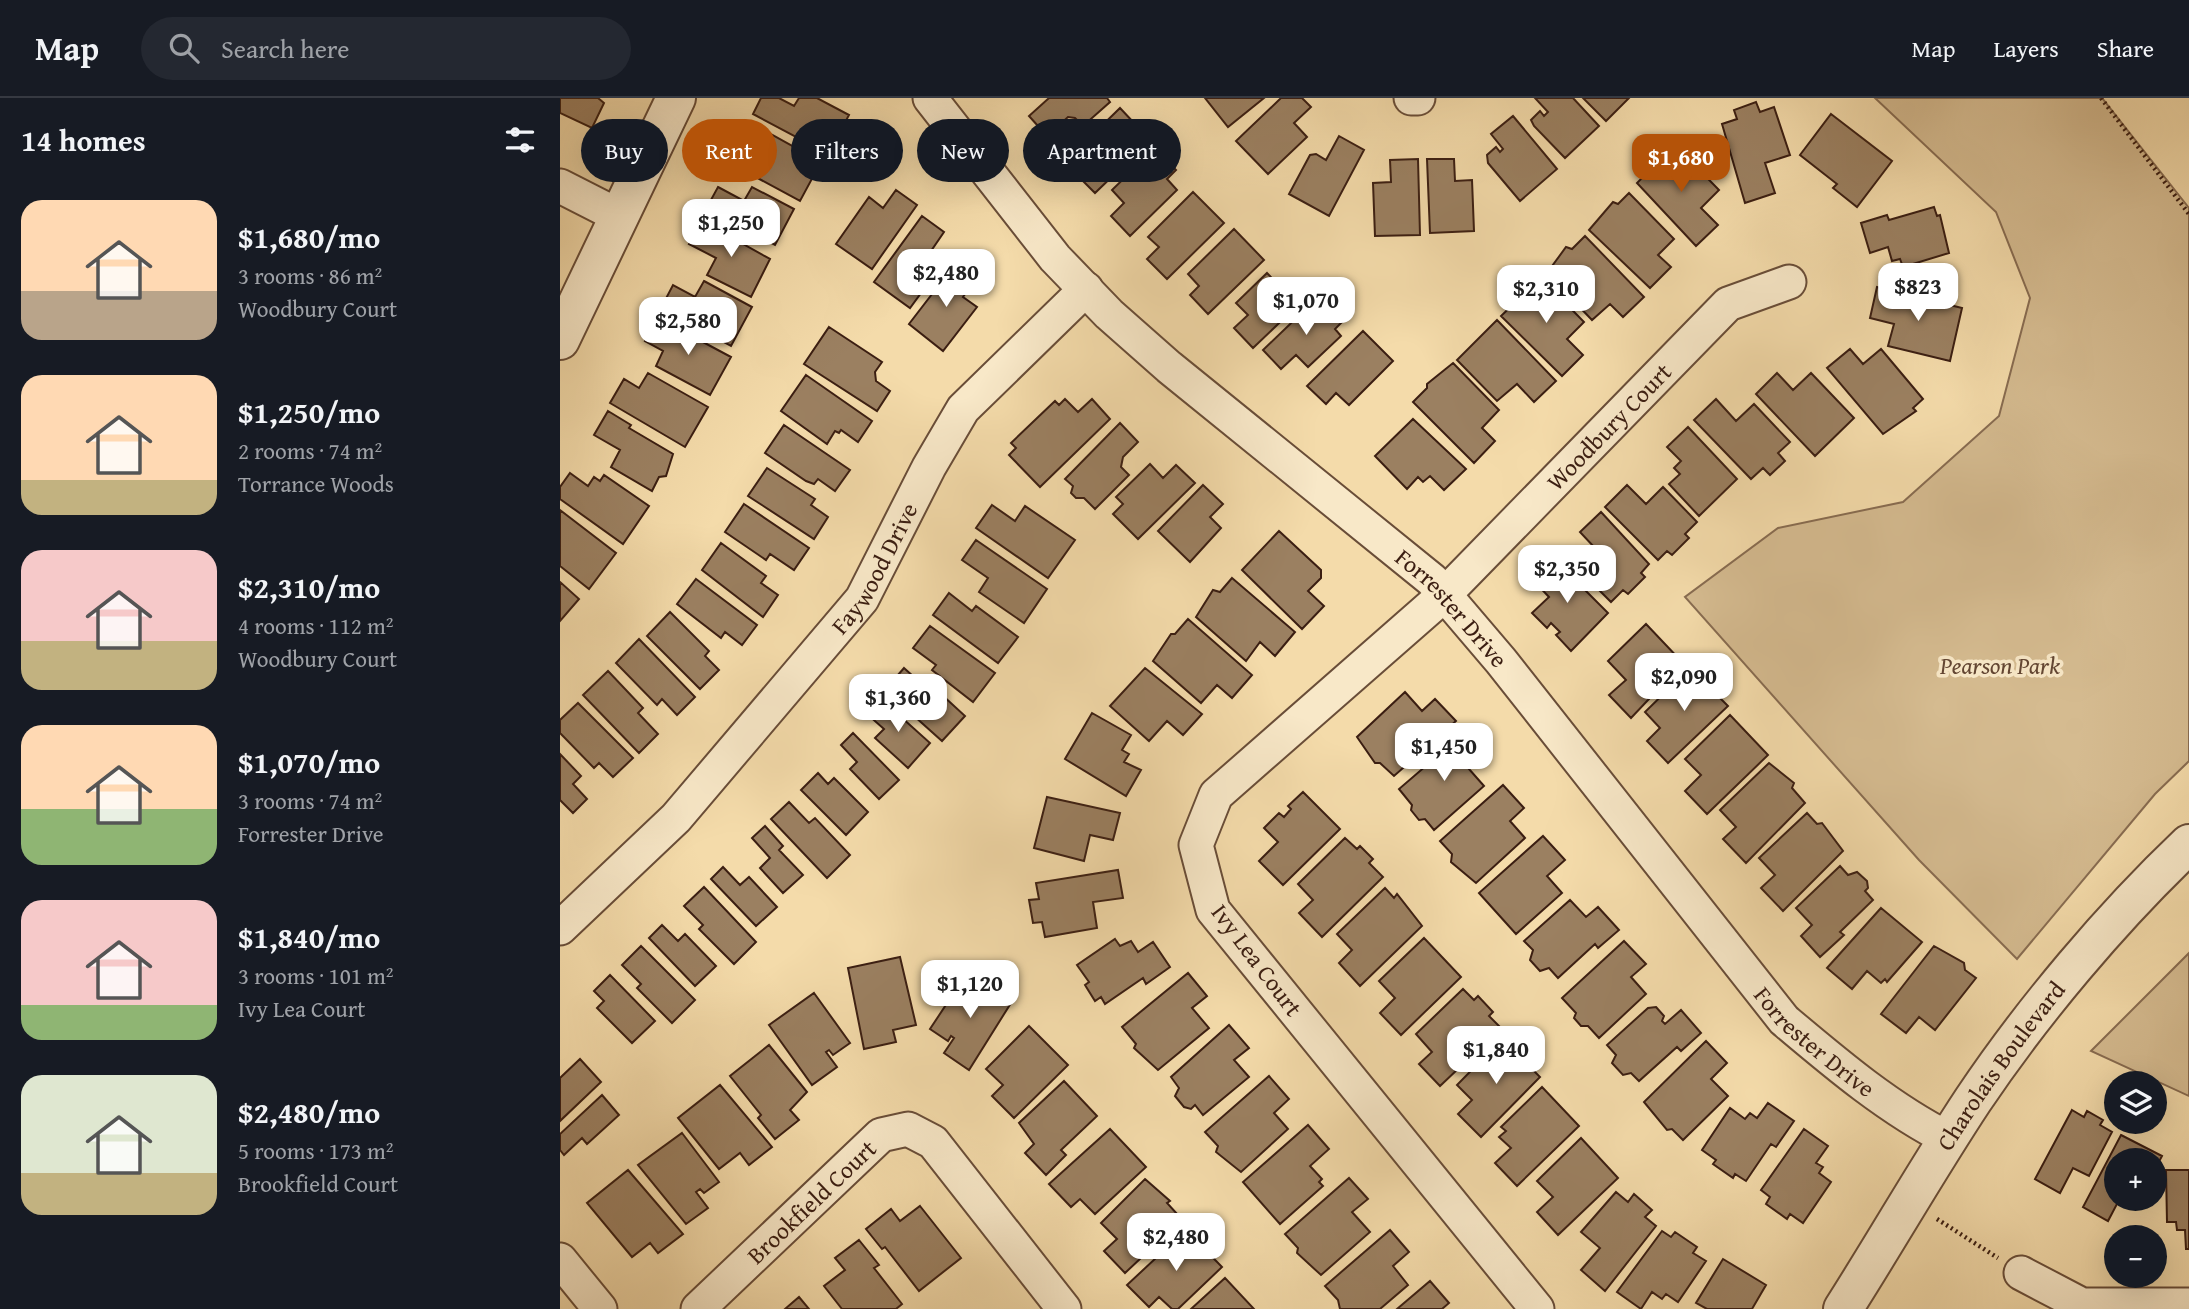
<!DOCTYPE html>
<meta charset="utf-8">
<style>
body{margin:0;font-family:"Gentium Book Plus",serif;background:#242831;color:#f1f3f6;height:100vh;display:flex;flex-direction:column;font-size:26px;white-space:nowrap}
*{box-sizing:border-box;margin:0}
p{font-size:23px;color:#9ea1a6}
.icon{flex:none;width:38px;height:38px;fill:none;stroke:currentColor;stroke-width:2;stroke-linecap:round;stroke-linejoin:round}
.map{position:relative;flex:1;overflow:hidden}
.drawer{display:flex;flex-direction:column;background:#171b24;width:560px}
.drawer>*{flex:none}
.guide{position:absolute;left:21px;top:21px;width:665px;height:63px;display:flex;gap:14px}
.buttons{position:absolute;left:1544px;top:973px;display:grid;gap:14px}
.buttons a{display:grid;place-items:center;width:63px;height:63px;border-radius:50%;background:#171b24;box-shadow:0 7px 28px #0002;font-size:35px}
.price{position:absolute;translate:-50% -60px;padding:0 16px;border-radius:14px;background:#fff;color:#222;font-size:23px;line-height:46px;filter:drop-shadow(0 2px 4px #0008)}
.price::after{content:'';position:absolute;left:50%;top:42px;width:21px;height:16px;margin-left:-10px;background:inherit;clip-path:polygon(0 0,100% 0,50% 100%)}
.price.current{background:#b45309;color:#fff}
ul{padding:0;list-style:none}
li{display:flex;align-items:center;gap:21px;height:175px;padding:0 21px}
li span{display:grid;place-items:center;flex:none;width:196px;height:140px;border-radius:21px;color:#555}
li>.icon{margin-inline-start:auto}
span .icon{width:84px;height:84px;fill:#fffc;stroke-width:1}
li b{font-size:30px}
h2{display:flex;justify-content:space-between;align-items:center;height:84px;padding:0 21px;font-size:30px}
.tag{padding:0 24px;border-radius:32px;background:#171b24;box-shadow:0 7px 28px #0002;font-size:24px;line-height:63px}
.tag.current{background:#b45309;color:#fff}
header{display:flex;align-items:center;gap:42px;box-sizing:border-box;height:98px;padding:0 35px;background:#171b24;border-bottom:2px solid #363941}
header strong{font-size:33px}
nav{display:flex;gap:38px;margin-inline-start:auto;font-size:24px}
.search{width:490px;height:63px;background:#242831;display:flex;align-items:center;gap:18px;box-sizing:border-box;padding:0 24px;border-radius:38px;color:#9ea1a6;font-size:26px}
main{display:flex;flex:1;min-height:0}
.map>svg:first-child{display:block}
.green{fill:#d5bb90;stroke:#886c51;stroke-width:2}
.building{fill:#9b8061;stroke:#3b1e12;stroke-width:2}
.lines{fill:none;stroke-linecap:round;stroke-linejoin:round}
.minor-casing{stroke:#694d38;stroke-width:37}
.tertiary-casing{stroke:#694d38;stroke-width:42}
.path{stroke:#3b1e12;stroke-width:4.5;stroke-dasharray:2 3.5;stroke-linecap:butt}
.minor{stroke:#f8e8c8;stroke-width:33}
.tertiary{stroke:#f8e8c8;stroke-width:38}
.labels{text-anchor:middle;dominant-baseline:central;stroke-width:7;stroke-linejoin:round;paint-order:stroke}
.street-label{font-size:24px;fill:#3b1e12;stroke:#f8e8c8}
.park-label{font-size:24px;font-style:italic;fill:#624532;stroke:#f8e8c8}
</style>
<header>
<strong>Map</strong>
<div class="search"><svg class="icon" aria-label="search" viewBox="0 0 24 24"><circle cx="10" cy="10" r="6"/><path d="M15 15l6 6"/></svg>Search here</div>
<nav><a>Map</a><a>Layers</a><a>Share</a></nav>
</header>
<main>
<section class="drawer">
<h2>14 homes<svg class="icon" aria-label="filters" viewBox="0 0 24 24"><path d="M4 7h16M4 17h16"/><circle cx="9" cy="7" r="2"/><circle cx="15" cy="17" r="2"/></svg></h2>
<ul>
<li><span style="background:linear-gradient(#ffd9b3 65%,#b9a48a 0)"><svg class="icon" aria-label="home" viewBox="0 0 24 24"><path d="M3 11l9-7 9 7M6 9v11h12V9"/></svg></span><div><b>$1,680/mo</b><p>3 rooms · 86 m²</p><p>Woodbury Court</p></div></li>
<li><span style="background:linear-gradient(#ffd9b3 75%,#c2b280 0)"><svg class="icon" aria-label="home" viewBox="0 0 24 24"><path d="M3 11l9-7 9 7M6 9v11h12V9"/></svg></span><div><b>$1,250/mo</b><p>2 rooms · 74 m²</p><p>Torrance Woods</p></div></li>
<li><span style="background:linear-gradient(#f6c9c9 65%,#c2b280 0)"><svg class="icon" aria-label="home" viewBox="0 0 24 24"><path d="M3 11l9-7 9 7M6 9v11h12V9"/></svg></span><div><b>$2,310/mo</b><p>4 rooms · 112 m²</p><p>Woodbury Court</p></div></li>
<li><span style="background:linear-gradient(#ffd9b3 60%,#8fb573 0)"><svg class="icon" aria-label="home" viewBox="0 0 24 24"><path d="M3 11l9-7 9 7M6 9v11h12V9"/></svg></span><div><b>$1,070/mo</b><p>3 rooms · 74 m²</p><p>Forrester Drive</p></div></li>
<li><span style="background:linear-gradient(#f6c9c9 75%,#8fb573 0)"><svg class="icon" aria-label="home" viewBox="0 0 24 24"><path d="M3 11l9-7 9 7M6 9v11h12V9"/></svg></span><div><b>$1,840/mo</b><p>3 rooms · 101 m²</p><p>Ivy Lea Court</p></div></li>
<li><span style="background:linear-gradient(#dfe7d0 70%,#c2b280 0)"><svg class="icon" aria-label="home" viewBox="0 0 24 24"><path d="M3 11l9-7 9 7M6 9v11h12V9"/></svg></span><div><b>$2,480/mo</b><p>5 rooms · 173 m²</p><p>Brookfield Court</p></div></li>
</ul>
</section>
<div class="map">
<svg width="1629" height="1211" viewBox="0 0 1629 1211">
<rect width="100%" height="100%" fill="#f4dbaa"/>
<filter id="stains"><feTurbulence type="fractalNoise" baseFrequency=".00286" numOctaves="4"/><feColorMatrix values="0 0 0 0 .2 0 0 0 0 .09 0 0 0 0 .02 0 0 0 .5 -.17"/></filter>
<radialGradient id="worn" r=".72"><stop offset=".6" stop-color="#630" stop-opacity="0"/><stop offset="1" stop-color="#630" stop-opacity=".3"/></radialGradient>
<!-- green -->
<path class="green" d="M1315,0H1542L1629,110V663L1595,696L1457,861L1359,762L1125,499L1218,430L1343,404L1439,318L1470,200L1436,114Z
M1629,855V998L1531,953Z"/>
<!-- building -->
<path class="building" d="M0,0H38L44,5L32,30L0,15Z
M201,0H219L234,8L239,0H257L289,17L268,56L193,16Z
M489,0H547L550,4L523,28L515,20L508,19L487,38L469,18Z
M645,0H704L668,29Z
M721,0H742L751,9L734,25L747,39L708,76L676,43Z
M975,0H1013L1039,28L1005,60L974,28L971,22L980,13L984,18L988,14Z
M1023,0H1069L1046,23Z
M1196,4L1200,14L1214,9L1230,57L1205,65L1215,95L1185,105L1162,26L1177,21L1174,12Z
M560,10L590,42L535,95L517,77L529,66L516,53Z
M1271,16L1332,63L1297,109L1273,90L1277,86L1240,57Z
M953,18L997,71L960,103L928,65L927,57L936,49L940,54L943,51L931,36Z
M189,24L261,64L240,103L192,77L200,61L176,48Z
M779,38L804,52L769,118L729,96L750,57L756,56L766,62Z
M1115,47L1159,92L1141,110L1158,127L1136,148L1077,85Z
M601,57L616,72L607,81L617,92L570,138L551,118L564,105L552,92L587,58L593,65Z
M858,61L860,137L815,138L813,85L831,84L830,62Z
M867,61H894L895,83L912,82L914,133L870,135Z
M158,89L184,103L192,89L234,111L215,147L146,111Z
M336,92L357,107L312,171L276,146L309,99L323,110Z
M633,94L664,125L607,181L587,161L599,149L588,139Z
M1069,95L1114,141L1098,157L1111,169L1090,190L1029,132L1053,104L1058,106Z
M1374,109L1377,118L1380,117L1389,155L1343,169L1340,161L1332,163L1328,149L1310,155L1301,125L1327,117L1329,122Z
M362,118L384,134L369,156L383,165L350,210L314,184Z
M142,123L210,161L191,199L147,177L156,160L129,146Z
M674,131L704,162L648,216L630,197L639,188L628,176Z
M1025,138L1084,199L1063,219L1050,206L1032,222L987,175L1006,149L1012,151Z
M396,165L416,181L403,199L417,209L383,253L349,226Z
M707,175L738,207L693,250L674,230L688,217L676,205Z
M981,180L1024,224L1007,241L1023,257L1002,278L941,218Z
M144,183L192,209L171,248L101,210L113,187L135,199Z
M1317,189L1402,210L1390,263L1328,248L1334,226L1310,220Z
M751,206L761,217L770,208L784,222L775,231L781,238L748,269L736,257L721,271L703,252Z
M98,220L171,259L150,297L96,268L103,253L85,243Z
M937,222L996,283L974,304L957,286L937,303L897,262Z
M269,229L322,264L315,274L316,283L330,293L317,313L244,266Z
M803,233L833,263L789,307L776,295L766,306L747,288Z
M1290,251L1303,266L1321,251L1363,301L1353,310L1356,313L1323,336L1267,270Z
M893,265L939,312L922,330L935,343L914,365L853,304L867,290V286Z
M88,275L148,309L125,349L50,305L64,281L79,290Z
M1217,275L1233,292L1251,275L1294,320L1255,358L1196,296Z
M246,277L312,323L298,344L281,332L279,335L275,333L267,346L221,313Z
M505,301L518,314L532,301L550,321L480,389L449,357L456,350L451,345L495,303L499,307Z
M1156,301L1176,323L1194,306L1230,344L1218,355L1225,363L1210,377L1203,370L1191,381L1134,322Z
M48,313L71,327L69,330L113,356L106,378L99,379L92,393L51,369L60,352L34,337Z
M853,321L906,371L884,392L870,378L863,384L858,379L847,391L815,358Z
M560,325L578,344L563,359L561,369L569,377L535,411L524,400H516L511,395L513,388L505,381Z
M224,327L290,372L275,393L258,381L254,386L246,383L205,355Z
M1128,329L1177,381L1139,418L1109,386L1120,376L1114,370L1121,363L1107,349Z
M590,366L603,380L616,367L635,385L578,441L553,416L563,406L556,399Z
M207,370L255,401L251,407L268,419L254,441L188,398Z
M10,375L28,388L34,379L40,383L44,377L89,408L63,446L0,401V389Z
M643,387L663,406L650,419L661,430L630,464L598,433Z
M1067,387L1086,406L1103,389L1137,424L1125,436L1129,440L1112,457L1107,453L1098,462L1045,409Z
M184,406L249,450L234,472L210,456L206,462L165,434Z
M432,407L455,423L465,408L515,442L488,480L416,430Z
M0,412L56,455L29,491L0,468Z
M1041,414L1089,466L1081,475L1085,479L1068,496L1063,492L1051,504L1016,469L1035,450L1020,434Z
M719,433L761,472V480L748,493L764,508L742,531L682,472Z
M416,442L487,491L464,525L419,494L428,480L402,462Z
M161,445L206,478L201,485L218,497L203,519L142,472Z
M993,460L1048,515L1011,553L996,537L1000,534L991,525L987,530L972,515L989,499L972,481Z
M672,480L735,534L715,558L700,544L686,563L636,519L653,492L660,494Z
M136,481L197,527L182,547L165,534L161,540L117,506Z
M0,484L19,501L0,523Z
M389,495L412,513L416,508L458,539L438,565L373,517Z
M110,514L149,553L145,558L159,572L140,591L87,538Z
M628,521L692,577L672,600L657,587L641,605L593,563L611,536H615Z
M1086,526L1123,565L1071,620L1049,597L1066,582L1048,563Z
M370,528L435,575L413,604L372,572L376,567L353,550Z
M79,541L135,599L117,617L102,601L97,607L56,565Z
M1131,569L1157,589L1154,594L1168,608L1108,665L1087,643L1100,630L1085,614Z
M344,570L365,589L369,585L405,618L382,643L325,592Z
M585,570L642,616L623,637L607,623L589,643L550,608Z
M48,573L83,610L78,615L98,636L79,655L23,597Z
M845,594L862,613L875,601L896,623L834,678L820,665H815L797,639Z
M321,601L370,645L348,670L315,640L324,631L307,616Z
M18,605L73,660L53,679L39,665L34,670L0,635V622Z
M532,615L571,637L562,652L569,656L564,664L581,672L566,698L505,661Z
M1170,617L1208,657L1147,716L1125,693L1141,677L1125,661Z
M293,635L339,682L319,701L290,671L297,664L281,647Z
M903,636L923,658L909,671L924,688L874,732L865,721L859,722L851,712L852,707L839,691Z
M0,656L21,678L13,686L27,701L13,715L0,702Z
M1209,665L1234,685L1232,690L1245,705L1186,765L1163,741L1176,729L1160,712Z
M258,675L268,686L274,680L308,714L286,737L241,692Z
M943,687L964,710L950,723L965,740L916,785L891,764L892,756L880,743Z
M743,694L780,731L723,787L699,763L718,744L704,730L719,715L724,719L731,711L728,708Z
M487,699L560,715L553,742L530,737L524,763L474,750Z
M229,704L249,725L255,720L290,757L267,780L211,721Z
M1247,715L1257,726L1262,725L1283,753L1223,813L1201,790L1215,777L1199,760Z
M205,728L223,748L219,752L243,777L223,795L200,770L210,760L192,740Z
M983,738L1005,762L987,778L1002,795L956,836L919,795Z
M785,740L797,751L800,748L813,761L809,765L823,779L762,839L739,815L753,802L738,786Z
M1280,768L1288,777L1297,774L1307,783L1308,790L1305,793L1313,802L1280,834L1284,837L1260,859L1241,838L1252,827L1236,810Z
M163,769L180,787L189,779L217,809L196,828L151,781Z
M558,772L563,800L533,804L537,830L485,839L482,824L473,825L469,802L479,801L476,785Z
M144,789L196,844L174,866L139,831L143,827L124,808Z
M825,790L834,800L837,796L862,828L800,888L779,865L792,852L777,836Z
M1010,802L1026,819L1038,809L1059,832L1038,850L1035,846L998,880L989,870L980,873L970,862L973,852L964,843Z
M1321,810L1362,844L1327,884L1325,881L1321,885L1307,873L1292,891L1267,870Z
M102,827L118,843L125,836L156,868L135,888L89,840Z
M864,840L901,879L841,937L820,915L835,900L819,883Z
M555,841L560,848L571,843L578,854L593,844L610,869L586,886L583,880L545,906L541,899L535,903L525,887L529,884L517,867Z
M1064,843L1086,866L1071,879L1086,896L1039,940L1028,928H1021L1014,920L1016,915L1002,900Z
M81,848L135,902L112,925L77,890L81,886L62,867Z
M1374,848L1404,865L1405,872L1416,880L1375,932L1359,919L1346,935L1321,916Z
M340,859L356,927L333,932L336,944L304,951L288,870Z
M407,875L451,905L409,972L384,955L394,940L391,938L388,943L370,931Z
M628,875L647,898L632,910L649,930L598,972L574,950L576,946L562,929Z
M50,877L95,923L72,945L37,910L44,903L34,893Z
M903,891L914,902L918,898L933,914L929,918L941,930L880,988L859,966L872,954L856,936Z
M254,895L290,945L273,957L269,952L266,954L277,969L252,987L209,927Z
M1096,909L1104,918L1102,923L1105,926L1121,912L1141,935L1121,953L1117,949L1079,983L1071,975L1063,977L1052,965L1056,957L1047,947L1088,910Z
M669,927L689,950L674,962L689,979L643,1017L635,1007L631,1011L624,1009L615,998L619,990L611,979Z
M469,928L508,967L454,1020L432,998L443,987L426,971Z
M943,940L969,960L967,966L980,979L921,1039L898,1016L912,1002L897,987Z
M1146,943L1167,965L1151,981L1168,998L1123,1042L1112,1031L1107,1032L1084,1004Z
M209,947L247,994L230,1012L239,1022L215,1041L198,1020L201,1017L170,978Z
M20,961L41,984L0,1023V980Z
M709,978L729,1001L714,1015L728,1031L681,1074L656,1054L658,1048L645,1034Z
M504,983L537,1018L501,1052L506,1057L486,1077L465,1055L474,1046L459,1025Z
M160,987L212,1049L189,1067L180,1055L159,1071L118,1020Z
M982,989L1019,1028L957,1088L935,1065L951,1050L939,1039L946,1033L941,1029Z
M42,997L59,1017L27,1046L22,1040L4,1057L0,1052V1036Z
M1208,1005L1234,1023L1216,1049L1211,1046L1186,1083L1175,1076L1173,1080L1153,1066L1156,1062L1142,1052L1170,1010L1185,1021L1190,1015L1197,1020Z
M1512,1012L1524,1019L1527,1013L1543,1022L1540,1027L1552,1034L1529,1078L1513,1070L1500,1095L1475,1081Z
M748,1027L769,1051L750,1068L762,1081L759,1084L763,1088L720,1126L683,1084Z
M550,1031L586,1069L535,1116L520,1101L511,1109L489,1086Z
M1244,1031L1268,1048L1256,1065L1263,1069L1259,1075L1271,1084L1243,1125L1230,1116L1227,1121L1206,1106L1210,1099L1201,1092Z
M122,1035L159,1084L144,1095L140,1091L136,1094L148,1110L126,1126L78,1067Z
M1561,1037L1602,1058L1594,1073V1062H1556V1101H1571L1568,1107L1559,1102L1548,1123L1523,1109Z
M1021,1040L1058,1080L998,1137L977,1114L993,1099L977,1083Z
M68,1072L123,1136L98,1155L90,1145L72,1159L27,1105Z
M1606,1072H1629V1151H1626L1625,1132H1617L1616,1124H1607Z
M789,1080L808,1101L792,1114L810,1134L761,1177L737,1155L738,1150L725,1136Z
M585,1081L610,1103L607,1105L618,1117L593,1140L598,1144L565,1175L544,1153L557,1141L541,1125Z
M1056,1094L1068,1104L1074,1096L1092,1112L1085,1119L1096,1128L1045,1193L1021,1172L1040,1150L1021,1134Z
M360,1108L401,1160L359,1193L325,1149L322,1151L306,1131L331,1111L340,1123Z
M626,1132L662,1169L618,1211H612L599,1199L589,1209L567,1187Z
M830,1132L849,1154L833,1168L848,1187L820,1211H780L778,1202L765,1188Z
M1102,1133L1111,1139L1115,1134L1137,1149L1133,1155L1146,1163L1118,1204L1106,1196L1102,1201L1092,1194L1081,1211L1057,1194Z
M299,1142L319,1167L314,1170L342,1206L336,1211H282L264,1188L285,1172L275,1160Z
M1163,1161L1206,1187L1192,1211H1147L1136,1205Z
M665,1180L694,1211H631Z
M870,1183L889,1205L882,1211H837Z
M239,1199L249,1211H225Z"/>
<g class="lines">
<!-- minor casing -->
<g class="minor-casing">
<g id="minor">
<path id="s1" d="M370,0L495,160L549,216L609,269L872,482L941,563L1224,922C1275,965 1329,1011 1389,1041"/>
<path d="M851,0H858"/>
<path d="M0,88L57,117"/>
<path id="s2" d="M0,830L116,720L302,501L369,369L403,311L526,191"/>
<path d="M0,1162L40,1211"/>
<path d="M1461,1175L1522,1207H1629"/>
<path id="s3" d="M138,1211L321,1037L348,1031L373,1044L504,1211"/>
<path id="s4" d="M977,1211L653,812L636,747L656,697L883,498L1168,206L1229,184"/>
</g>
</g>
<!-- tertiary casing -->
<g class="tertiary-casing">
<g id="tertiary">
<path d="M0,242L116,0"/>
<path id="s5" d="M1283,1211C1327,1142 1368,1070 1413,1002C1472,914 1552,819 1629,746"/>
</g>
</g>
<!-- path -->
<path class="path" d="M1541,0L1629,116
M1377,1121L1438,1160"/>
<!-- minor -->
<use href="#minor" class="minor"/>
<!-- tertiary -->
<use href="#tertiary" class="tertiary"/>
</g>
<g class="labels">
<!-- street labels -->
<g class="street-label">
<text stroke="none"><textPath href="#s4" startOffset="1174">Woodbury Court</textPath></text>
<text stroke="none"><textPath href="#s2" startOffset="480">Faywood Drive</textPath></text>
<text stroke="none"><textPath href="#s1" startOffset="733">Forrester Drive</textPath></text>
<text transform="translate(697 862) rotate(53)">Ivy Lea Court</text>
<text stroke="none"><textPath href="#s1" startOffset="1300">Forrester Drive</textPath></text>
<text stroke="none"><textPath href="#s5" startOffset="290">Charolais Boulevard</textPath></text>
<text stroke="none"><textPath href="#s3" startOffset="156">Brookfield Court</textPath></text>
</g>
<!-- park labels -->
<g class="park-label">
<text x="1440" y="567">Pearson Park</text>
</g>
</g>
<rect width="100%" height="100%" filter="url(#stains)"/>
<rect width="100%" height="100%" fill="url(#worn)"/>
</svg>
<div class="buttons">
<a><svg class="icon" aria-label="layers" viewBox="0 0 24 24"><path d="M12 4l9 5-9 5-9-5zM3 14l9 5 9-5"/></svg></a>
<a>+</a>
<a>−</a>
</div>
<b class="price current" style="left:1121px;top:96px">$1,680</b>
<b class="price" style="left:171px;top:161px">$1,250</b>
<b class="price" style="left:386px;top:211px">$2,480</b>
<b class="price" style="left:1358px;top:225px">$823</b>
<b class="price" style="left:986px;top:227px">$2,310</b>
<b class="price" style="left:746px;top:239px">$1,070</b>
<b class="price" style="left:128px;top:259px">$2,580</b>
<b class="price" style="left:1007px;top:507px">$2,350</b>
<b class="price" style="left:1124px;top:615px">$2,090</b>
<b class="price" style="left:338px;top:636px">$1,360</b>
<b class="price" style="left:884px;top:685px">$1,450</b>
<b class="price" style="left:410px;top:922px">$1,120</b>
<b class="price" style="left:936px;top:988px">$1,840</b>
<b class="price" style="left:616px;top:1175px">$2,480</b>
<div class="guide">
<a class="tag">Buy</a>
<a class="tag current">Rent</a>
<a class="tag">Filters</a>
<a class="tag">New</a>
<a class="tag">Apartment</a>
</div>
</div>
</main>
